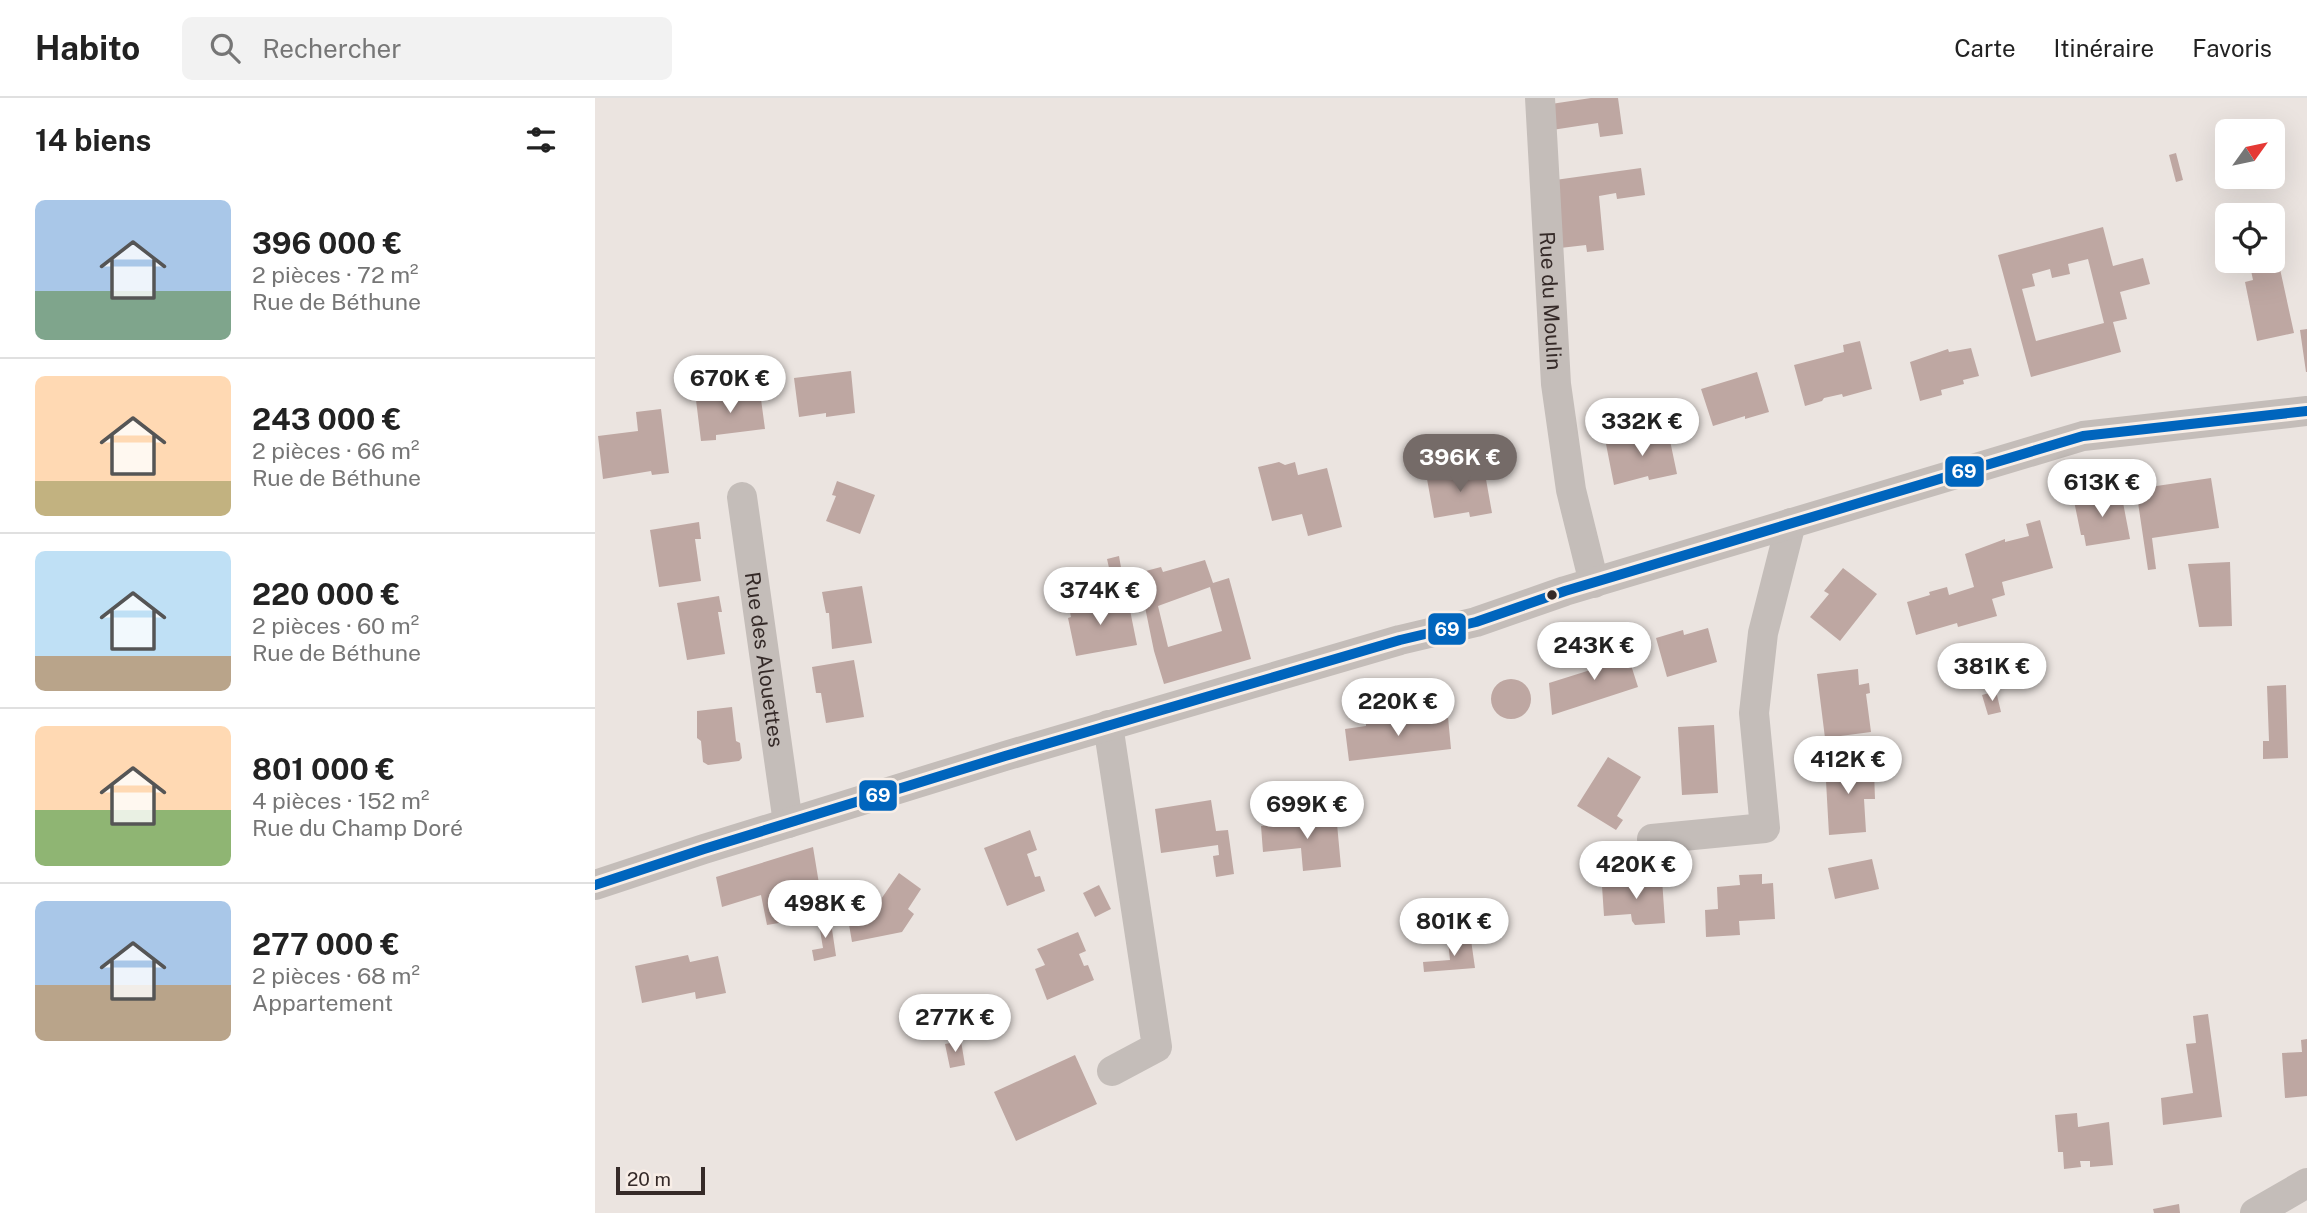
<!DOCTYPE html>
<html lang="fr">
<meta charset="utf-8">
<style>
body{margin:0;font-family:"Public Sans",sans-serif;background:#f2f2f2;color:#222;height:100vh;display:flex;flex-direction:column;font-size:26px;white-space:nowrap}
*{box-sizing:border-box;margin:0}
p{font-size:23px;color:#767676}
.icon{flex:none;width:38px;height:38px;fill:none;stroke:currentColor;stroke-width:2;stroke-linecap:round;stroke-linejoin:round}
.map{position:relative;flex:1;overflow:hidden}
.side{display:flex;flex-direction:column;background:#fff;width:595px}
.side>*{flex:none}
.needle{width:46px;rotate:57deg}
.fabs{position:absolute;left:1620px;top:21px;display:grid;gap:14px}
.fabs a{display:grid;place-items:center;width:70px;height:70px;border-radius:10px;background:#fff;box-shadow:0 7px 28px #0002;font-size:35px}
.scale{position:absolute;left:21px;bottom:18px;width:89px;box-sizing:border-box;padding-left:7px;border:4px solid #352a28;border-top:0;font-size:19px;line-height:24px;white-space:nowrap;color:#352a28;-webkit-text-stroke:5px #f8eee7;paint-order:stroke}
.price{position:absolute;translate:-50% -60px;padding:0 16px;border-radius:24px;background:#fff;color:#222;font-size:23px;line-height:46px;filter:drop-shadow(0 2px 4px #0008)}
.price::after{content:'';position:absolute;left:50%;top:42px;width:21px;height:16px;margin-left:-10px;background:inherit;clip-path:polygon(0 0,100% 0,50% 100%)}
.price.active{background:#756b68;color:#fff}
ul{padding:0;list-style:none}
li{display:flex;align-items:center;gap:21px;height:175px;padding:0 35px}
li+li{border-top:2px solid #e0e0e0}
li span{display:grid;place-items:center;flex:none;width:196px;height:140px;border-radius:10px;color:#555}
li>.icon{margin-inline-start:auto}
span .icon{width:84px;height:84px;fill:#fffc;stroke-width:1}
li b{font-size:30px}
h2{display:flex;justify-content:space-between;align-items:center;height:84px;padding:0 35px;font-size:30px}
header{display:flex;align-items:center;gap:42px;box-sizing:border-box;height:98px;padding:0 35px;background:#fff;border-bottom:2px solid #e0e0e0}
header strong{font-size:33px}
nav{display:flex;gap:38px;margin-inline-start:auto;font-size:24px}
.search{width:490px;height:63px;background:#f2f2f2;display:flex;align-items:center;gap:18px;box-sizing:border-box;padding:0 24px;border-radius:10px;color:#767676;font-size:26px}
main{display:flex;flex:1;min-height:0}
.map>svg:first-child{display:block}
.building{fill:#bea7a2;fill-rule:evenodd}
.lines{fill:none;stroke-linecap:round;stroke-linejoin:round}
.minor{stroke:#c4bdb9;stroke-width:30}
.bus-1-casing{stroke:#f8eee7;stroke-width:16}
.bus-1{stroke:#0065bd;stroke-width:10}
.bus-dot{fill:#352a28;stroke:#f8eee7;stroke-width:2.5}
.labels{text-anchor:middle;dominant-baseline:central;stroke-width:7;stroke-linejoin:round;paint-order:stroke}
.street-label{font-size:21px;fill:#352a28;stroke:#f8eee7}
.line-badge{stroke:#f8eee7;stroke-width:2.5}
.badge-label{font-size:19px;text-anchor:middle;font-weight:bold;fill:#fff}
</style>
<header>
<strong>Habito</strong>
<div class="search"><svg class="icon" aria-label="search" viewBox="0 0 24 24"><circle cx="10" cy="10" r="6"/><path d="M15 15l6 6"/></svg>Rechercher</div>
<nav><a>Carte</a><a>Itinéraire</a><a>Favoris</a></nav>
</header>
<main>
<section class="side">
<h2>14 biens<svg class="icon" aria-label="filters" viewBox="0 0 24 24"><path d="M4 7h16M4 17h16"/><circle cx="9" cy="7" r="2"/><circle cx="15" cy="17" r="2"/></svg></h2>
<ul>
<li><span style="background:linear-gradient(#a9c7e8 65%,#7fa58c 0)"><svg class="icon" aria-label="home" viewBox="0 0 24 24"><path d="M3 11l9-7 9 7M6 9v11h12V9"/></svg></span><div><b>396 000 €</b><p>2 pièces · 72 m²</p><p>Rue de Béthune</p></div></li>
<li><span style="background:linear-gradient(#ffd9b3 75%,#c2b280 0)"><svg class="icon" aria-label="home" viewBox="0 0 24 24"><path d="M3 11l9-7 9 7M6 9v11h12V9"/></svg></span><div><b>243 000 €</b><p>2 pièces · 66 m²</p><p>Rue de Béthune</p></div></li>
<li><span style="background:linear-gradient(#bfe0f5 75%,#b9a48a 0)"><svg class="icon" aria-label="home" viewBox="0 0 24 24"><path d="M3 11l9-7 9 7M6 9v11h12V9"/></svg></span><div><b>220 000 €</b><p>2 pièces · 60 m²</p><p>Rue de Béthune</p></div></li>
<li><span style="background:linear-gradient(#ffd9b3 60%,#8fb573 0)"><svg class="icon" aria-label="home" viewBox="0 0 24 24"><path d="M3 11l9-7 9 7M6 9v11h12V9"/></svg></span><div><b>801 000 €</b><p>4 pièces · 152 m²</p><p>Rue du Champ Doré</p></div></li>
<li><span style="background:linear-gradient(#a9c7e8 60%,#b9a48a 0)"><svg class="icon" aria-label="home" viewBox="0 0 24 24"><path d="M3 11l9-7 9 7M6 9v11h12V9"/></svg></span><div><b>277 000 €</b><p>2 pièces · 68 m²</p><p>Appartement</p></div></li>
</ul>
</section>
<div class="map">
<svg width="1712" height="1115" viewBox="0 0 1712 1115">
<rect width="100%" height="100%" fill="#ebe4e0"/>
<!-- building -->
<path class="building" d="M996,0H1023L1028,36L1005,39L1003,25L957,32L956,6Z
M1581,55L1588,82L1581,84L1574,57Z
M1046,70L1050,97L1022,101L1021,95L1004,98L1009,152L992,154L991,147L965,150L960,82Z
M1508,129L1518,168L1548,160L1555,186L1525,194L1532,221L1518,224L1526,254L1436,279L1403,157ZM1493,161L1509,225L1441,243L1427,191L1440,188L1437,176L1455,171L1457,180L1475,176L1473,166Z
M1678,139L1699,235L1662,243L1650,184L1658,182L1654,163H1678Z
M1712,231V274H1711L1705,232Z
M1265,243L1277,291L1248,299L1247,296L1229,300L1227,303L1210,308L1199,267L1249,254L1248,247Z
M1376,250L1384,278L1368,282L1369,286L1346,292L1347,297L1325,303L1315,264L1353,251L1354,254Z
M256,273L260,315L231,319V315L204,319L199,280Z
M1162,274L1174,314L1150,321V318L1118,328L1106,291Z
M165,294L170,331L121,337V342L106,343L101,302Z
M66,311L74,375L57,377L56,373L8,381L3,338L43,333L41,314Z
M1073,333L1082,376L1054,382L1053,378L1019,387L1011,346Z
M684,364L690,367L700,364L703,377L732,370L747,429L713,438L707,416L677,423L663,369Z
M889,370L897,415L875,419L874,414L839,420L832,381Z
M1616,380L1624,430L1557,440L1561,471L1553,472L1541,391Z
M242,383L280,397L265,436L231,423L241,398L237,397Z
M1526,394L1535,441L1491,448L1489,437H1486L1479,403Z
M1445,422L1458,470L1407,484L1410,497L1397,501L1402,518L1363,529L1362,525L1321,537L1312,504L1335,497L1334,494L1352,489L1354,497L1379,489L1370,456L1410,441V444L1434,438L1431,426Z
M104,424L106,441H100L106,483L64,489L55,432Z
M524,458L528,481L517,483L512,461Z
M610,462L618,485L634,480L656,561L569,586L559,553L543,475L566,469L568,474ZM615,489L627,533L573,549L563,508Z
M1635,464L1637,528L1604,529L1593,466Z
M1248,470L1282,496L1245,543L1215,519L1234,496L1229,493Z
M267,488L277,545L237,551L234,515H231L227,494Z
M506,497L508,512L534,507L542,547L481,558L473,520L476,519L473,504Z
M124,498L127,514H123L130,556L92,562L82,505Z
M1113,530L1122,564L1072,579L1061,540L1088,532L1089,537Z
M1030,548L1043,589L957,617L954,585L1005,569L1001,557Z
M259,562L269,619L231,625L226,595H221L217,569Z
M1263,571L1264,587L1274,585L1275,595L1271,596L1276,634L1230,640L1222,576Z
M896 601a20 20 0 1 1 40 0a20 20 0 1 1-40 0Z
M1691,587L1693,660L1668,661V643H1674L1672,588Z
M1401,593L1406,614L1393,617L1387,597Z
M137,609L141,643L145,645L147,660L144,663L113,667L108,664L106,643L102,640V613Z
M831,619L832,621L853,619L856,651L754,663L750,631L771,628V625Z
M1119,627L1123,695L1087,697L1083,629Z
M1013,659L1046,679L1022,718L1028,722L1021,732L982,708Z
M1272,662V673H1279L1280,701H1269L1271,734L1234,737L1230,665Z
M616,702L621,733L633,732L639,776L621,779L618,758L624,757L623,747L566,755L560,711Z
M741,715L746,769L708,773L706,750L668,754L666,728L710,723V719Z
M435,732L442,752L432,756L440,779L445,778L450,793L412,808L389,750Z
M218,749L227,804L181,813L184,825L172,827L166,797L127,809L121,779Z
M1277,761L1284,791L1240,801L1233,770Z
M304,775L326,791L313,811L319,816L307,834L257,844L251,809L284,804Z
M1167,776V786L1178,785L1180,821L1144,823L1145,837L1111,839L1110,812L1123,811L1122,789L1145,787L1144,777Z
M1067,781L1070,825L1040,827L1037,823L1036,816L1009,818L1007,788Z
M504,787L516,811L500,819L488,795Z
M235,818L241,858L219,863L217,852L228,850L223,820Z
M483,834L491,853L484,856L489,868L493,867L499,882L452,902L440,871L450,867L442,851Z
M876,842L880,870L829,874L828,864L855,862L853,844Z
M93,857L95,864L123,858L131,895L101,901L100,894L47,905L40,868Z
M1613,916L1627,1019L1568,1027L1566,1000L1598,995L1591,946L1601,945L1598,918Z
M1712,941V998L1690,1000L1687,955L1707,954L1706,942Z
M366,943L370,967L355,970L350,946Z
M480,957L502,1006L421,1043L399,994Z
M1482,1015L1483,1029L1514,1024L1518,1067L1495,1069V1063H1485L1486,1069L1469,1071L1468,1054H1463L1460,1017Z
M1584,1106L1585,1115H1559L1558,1111Z"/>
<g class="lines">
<!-- minor -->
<g class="minor">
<path id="s1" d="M945,0L961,286L976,392L999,485"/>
<path id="s2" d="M147,399L193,725"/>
<path d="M513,627L562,949L517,973"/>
<path d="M1057,741L1170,730L1159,615L1168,535L1196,425"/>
<path d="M0,787L109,751L410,658L805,542L881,524L970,493L1488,338L1712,313"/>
<path d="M1660,1115L1712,1085"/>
</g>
<!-- bus-1 casing -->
<g class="bus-1-casing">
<path id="bus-1" d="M0,787L109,751L410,658L805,542L881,524L970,493L1488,338L1712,313"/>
</g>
<!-- bus-1 -->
<use href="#bus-1" class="bus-1"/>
</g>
<!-- markers -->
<circle class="bus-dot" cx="957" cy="497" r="6"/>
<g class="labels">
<!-- street labels -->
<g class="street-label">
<text stroke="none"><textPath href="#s1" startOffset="203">Rue du Moulin</textPath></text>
<text stroke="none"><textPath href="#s2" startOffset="164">Rue des Alouettes</textPath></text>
</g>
</g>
<g class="line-badge">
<rect x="1349" y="357" width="41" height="33" rx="7" fill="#0065bd"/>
<rect x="832" y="514" width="40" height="34" rx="7" fill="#0065bd"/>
<rect x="263" y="681" width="40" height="33" rx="7" fill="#0065bd"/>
</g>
<g class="badge-label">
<text x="1369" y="380">69</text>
<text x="852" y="538">69</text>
<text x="283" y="704">69</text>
</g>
</svg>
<div class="fabs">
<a><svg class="needle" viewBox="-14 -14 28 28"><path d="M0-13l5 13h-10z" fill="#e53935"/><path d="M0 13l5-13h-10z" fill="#767676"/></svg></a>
<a><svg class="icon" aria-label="locate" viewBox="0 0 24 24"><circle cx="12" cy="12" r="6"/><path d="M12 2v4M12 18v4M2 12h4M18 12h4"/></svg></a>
</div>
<div class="scale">20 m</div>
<b class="price" style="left:135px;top:317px">670K €</b>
<b class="price" style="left:1047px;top:360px">332K €</b>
<b class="price active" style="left:865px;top:396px">396K €</b>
<b class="price" style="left:1507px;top:421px">613K €</b>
<b class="price" style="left:505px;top:529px">374K €</b>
<b class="price" style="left:999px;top:584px">243K €</b>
<b class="price" style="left:1397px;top:605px">381K €</b>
<b class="price" style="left:803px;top:640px">220K €</b>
<b class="price" style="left:1253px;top:698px">412K €</b>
<b class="price" style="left:712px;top:743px">699K €</b>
<b class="price" style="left:1041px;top:803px">420K €</b>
<b class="price" style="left:230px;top:842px">498K €</b>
<b class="price" style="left:859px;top:860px">801K €</b>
<b class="price" style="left:360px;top:956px">277K €</b>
</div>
</main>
